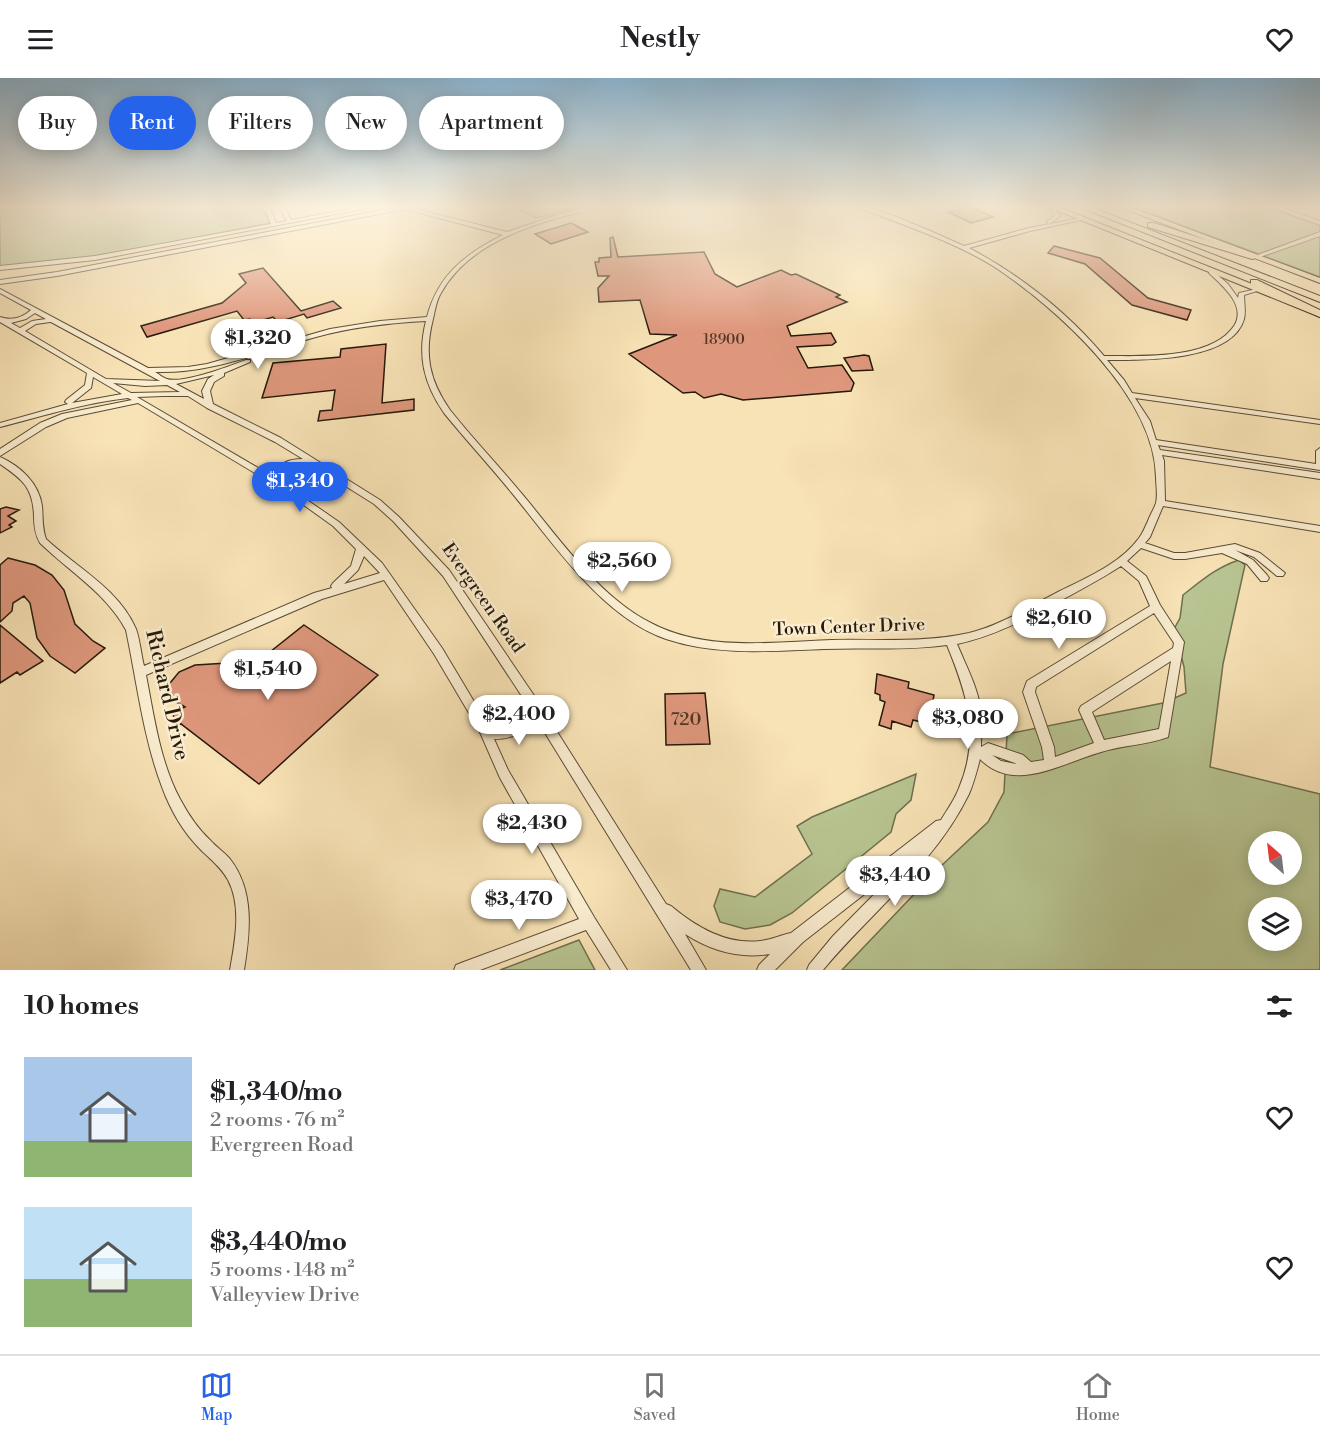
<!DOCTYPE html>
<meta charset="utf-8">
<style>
body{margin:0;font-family:"Libre Bodoni",serif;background:#f2f2f2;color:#202124;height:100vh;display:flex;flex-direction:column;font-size:22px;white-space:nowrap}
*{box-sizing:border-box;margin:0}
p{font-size:20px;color:#757577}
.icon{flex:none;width:33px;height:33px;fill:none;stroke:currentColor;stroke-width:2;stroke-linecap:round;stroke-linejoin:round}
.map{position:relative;height:892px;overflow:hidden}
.side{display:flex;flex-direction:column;background:#fff;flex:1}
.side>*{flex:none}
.guide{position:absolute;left:18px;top:18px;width:600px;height:54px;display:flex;gap:12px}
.needle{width:39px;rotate:332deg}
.tools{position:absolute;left:1248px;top:753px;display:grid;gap:12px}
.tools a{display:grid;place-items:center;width:54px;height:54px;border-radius:50%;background:#fff;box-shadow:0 3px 15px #0003;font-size:30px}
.price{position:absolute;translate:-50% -51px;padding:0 14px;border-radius:21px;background:#fff;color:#222;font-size:20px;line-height:39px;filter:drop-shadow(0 2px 3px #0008)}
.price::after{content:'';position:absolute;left:50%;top:36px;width:18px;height:14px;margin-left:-9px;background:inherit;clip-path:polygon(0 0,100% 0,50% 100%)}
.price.on{background:#2563eb;color:#fff}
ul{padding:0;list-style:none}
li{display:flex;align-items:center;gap:18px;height:150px;padding:0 24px}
li span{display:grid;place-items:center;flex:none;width:168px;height:120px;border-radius:0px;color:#555}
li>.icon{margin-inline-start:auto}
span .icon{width:72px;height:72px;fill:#fffc;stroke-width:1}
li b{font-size:26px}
h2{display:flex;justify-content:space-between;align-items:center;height:72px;padding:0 24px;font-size:26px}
.pill{padding:0 21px;border-radius:27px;background:#fff;box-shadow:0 3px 15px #0003;font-size:21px;line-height:54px}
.pill.on{background:#2563eb;color:#fff}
header{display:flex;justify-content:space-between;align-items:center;height:78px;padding:0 24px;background:#fff;font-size:27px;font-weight:800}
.tab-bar{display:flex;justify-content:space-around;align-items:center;height:84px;border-top:2px solid #e0e0e0;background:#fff;font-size:16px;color:#757577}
.tab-bar a{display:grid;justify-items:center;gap:3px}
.tab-bar .on{color:#2563eb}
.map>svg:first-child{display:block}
.green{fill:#b8c592;stroke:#6f6f4e;stroke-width:1.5;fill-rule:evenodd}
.building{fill:#de977c;stroke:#26190a;stroke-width:1.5}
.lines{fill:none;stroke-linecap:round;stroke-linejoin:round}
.minor-casing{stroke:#5a4c35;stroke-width:2}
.major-casing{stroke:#26190a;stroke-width:2}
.highway-casing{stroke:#26190a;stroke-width:2}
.minor{fill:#faedd0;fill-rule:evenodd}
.major{fill:#f8e3b6;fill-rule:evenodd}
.highway{fill:#f8e3b6;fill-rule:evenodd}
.labels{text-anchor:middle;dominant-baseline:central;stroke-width:5;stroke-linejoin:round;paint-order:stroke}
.far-number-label{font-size:14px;fill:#543826}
.street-label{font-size:18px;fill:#26190a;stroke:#faedd0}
.near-number-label{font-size:18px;fill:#543826}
.near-street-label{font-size:21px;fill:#26190a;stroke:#faedd0}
</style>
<header><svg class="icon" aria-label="menu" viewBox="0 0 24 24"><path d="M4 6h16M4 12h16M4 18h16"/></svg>Nestly<svg class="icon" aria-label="heart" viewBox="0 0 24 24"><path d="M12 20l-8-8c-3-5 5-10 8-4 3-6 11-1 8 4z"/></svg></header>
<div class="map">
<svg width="1320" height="892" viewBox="0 0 1320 892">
<rect width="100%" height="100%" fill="#f8e3b6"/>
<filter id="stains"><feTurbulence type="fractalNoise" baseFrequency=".00333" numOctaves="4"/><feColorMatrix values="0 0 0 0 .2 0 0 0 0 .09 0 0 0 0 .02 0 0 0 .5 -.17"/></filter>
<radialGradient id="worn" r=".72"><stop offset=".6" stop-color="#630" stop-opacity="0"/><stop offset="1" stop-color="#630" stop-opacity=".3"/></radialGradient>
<!-- green -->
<path class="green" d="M0,128H261L270,145L107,177L60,183L0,188Z
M512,128H584L536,140Z
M1130,128H1262L1320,147V199Z
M1239,482L1245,487L1223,586L1210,689L1320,716V892H842L940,789L988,744L1004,714L1007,656L1163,625L1186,615L1184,589L1174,551L1180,540L1183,517C1201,503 1217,489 1239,482ZM1258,764H1292V796H1258ZM1258,830H1292V862H1258Z
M916,696L911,722L896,736L891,754L792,835L770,847L745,851L720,844L714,828L720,811L755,819L812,776L797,748L812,739Z
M579,862L595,892H500Z"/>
<!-- building -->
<path class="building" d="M970,129L982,134L993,139L971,145L948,134Z
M571,145L588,154L551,166L535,156Z
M613,159L618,179L704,174L715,196L737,209L781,192L791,197L796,196L840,217L836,219L847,224L787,248L791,258L831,255L836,264L832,267L797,269L808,290L842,287L854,305L851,313L743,322L721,316L704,320L695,314L683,315L629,276L677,257L650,256L640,222L599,224L598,210L609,198H598L595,184H599V180L611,179L610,160Z
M1054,168L1100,180L1148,220L1191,232L1187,242L1132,227L1085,186L1048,175Z
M263,190L301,233L333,223L341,230L307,240L304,236L278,244L273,239L253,245L250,241L244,242L237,233L147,259L141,248L222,225L246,205L239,196Z
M386,266L382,325L414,321V332L318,343L320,333L332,332L335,312L262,320L273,285L340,279L341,271Z
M864,277L869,278L873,292L852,293L844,280Z
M6,429L19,432L8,438L16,443L9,447L12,449L0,455V431Z
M8,480L35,487L52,497L64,512L75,546L93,563L105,570L75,595L50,578L37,560L30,525L24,518L13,525L12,533L0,544V487Z
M0,547L43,583L20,597L17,594L0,605Z
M304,547L378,597L259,706L181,646L175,649L173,634L185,629L168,619L166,610L179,594L195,587L228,585L233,588L237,586L246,593Z
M877,596L909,604L908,610L934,617L929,646L913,642L911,649L892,643L891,651L879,647L885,624L880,622V617L875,615Z
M705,615L710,666L666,667L665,616Z"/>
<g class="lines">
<!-- minor casing -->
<g class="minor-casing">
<path id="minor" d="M264,128H269L276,145L287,143L279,128H284L291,142L366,128H378L95,182L0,192V188L95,178L271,146Z
M404,128H416L412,130L507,154L554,138L590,128H601C587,133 571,136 557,140C513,153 464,173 441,215C436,223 435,233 433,241C424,276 429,302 450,332C473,361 499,388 522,416C559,460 599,519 651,545C706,574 772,564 832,562C877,561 924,565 969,555C1001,547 1029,529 1058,514C1086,500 1120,486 1139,460C1143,455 1145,449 1148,443C1150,437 1154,431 1156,425C1158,417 1156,407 1156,399C1155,318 1056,229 993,188C949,161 902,147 855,128H863L894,138L928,152L964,168L1029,150L1081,140V142L1030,153L969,170C1020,197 1067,234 1104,278C1141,278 1211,282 1234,248C1247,228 1223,208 1209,195V193H1213L1228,206L1238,220L1239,215L1257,211V213L1244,217C1244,225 1246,233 1244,241C1232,284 1142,282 1107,282L1124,302L1132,315L1320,342V346L1135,320L1150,343L1156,362L1316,386V373L1320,370V392L1158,367L1160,372L1320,395V401L1162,377L1164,383L1165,423L1320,448V454L1163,428L1150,459L1145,465L1174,475H1185L1235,466L1260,475L1285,495L1283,498H1277L1254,479L1235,472L1253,482L1267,497L1269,500L1267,503H1261L1247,486L1222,475L1185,481H1174L1141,470L1127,483L1146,498L1160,527L1184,564L1168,659C1147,667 1123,667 1101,674C1062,685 1014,716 980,681C977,692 974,705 969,716C935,786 872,833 823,892H807L809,887L833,858L907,783L803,864L775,892H757L759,887L770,876C740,881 711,873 685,856L706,892H691L534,637C527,654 513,661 494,661L508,692L594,839L627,892H611L586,852L480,892H454L456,887L461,885L579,841L500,700L479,652L434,576L384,502L322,521L146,597C154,638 160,684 180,721C188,736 198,751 210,762C216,769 224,774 230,781C255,813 250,855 244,892H230C235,864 242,828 228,802C221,789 210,781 200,771C183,754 170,731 162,709C143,659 137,604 126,552C106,515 70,494 40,465C35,456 34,448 34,438C33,409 22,401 0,386V379C20,388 39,405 42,428C43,439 42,450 46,461C76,489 119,511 136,551C140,562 141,576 144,588L314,515L332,510L331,508L333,505L351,488L356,471L333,448L280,410L138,325L67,340L46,349L0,378V371L40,345L62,336L132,322L128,320C84,325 43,338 0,349V345L68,326L65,324L66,322L85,307L87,295L0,244V239C11,243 22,240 31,232L0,215V211L148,290L188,289L207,286L330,251L380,243L427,239C438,197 465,176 503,157L405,131L57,198L0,206V202L57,194ZM35,235L46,241L32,243L20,250L11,245L26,241ZM426,243C417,278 424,306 444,335C466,362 490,388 512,415C554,466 602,539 666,561C717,578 771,573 824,571C865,569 906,573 947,567C967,616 981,658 959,710C955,721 947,732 941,742L936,743L791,855C781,857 771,862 760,863C726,867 696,849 671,828L666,826L537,622L449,492L399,439L380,422L281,360L213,326L210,313L214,304L224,298V295L250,284V282H246C230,288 183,306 167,301C163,300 159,296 155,294C211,296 263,273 316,259C352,249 389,245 426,243ZM50,244H51L160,303L106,301L25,253L36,246ZM214,297L208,301L202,313L204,321L176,306ZM93,299L122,316L72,325L91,310ZM113,305L145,308L167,307L180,314L131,315ZM163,318H188L207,330L275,364L303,381C288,381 279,385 272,398L137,319ZM304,386L312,387L374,426L393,443L443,498L527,626C523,641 504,661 488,647L442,570L382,485L339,444L278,402C284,390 291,386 304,386ZM364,478L380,495L344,506L358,492ZM1121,488L1139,503L1150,528L1027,603L1023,614L1042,669L1044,682L1031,684L1023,677L988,665L981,669C981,658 982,646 981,635C979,611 966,588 957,566C994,558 1026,541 1060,523C1080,512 1101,501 1121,488ZM1154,535L1174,565L1173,570L1081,628L1079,632L1094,665L1055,679L1054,669L1035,614L1036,609ZM1171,583L1159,651L1104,662L1092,634ZM992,677L1015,685L1016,686L1001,683Z
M1052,128L1061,138L1049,146L1047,145V143L1055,138L1048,129Z
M1269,128H1277L1320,143V147Z
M1320,154V158L1257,180L1252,179Z"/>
</g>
<!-- major casing -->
<g class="major-casing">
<path id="major" d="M1046,128H1056L1320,233V239Z
M1117,128H1127L1320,200V205Z"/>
</g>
<!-- highway casing -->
<g class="highway-casing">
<path id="highway" d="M1077,128H1088L1320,218V224Z
M1148,145H1154L1259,179L1252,181L1148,149Z
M1251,202H1257L1320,232V239L1251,206Z"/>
</g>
<!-- minor -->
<use href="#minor" class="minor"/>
<!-- major -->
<use href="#major" class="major"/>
<!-- highway -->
<use href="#highway" class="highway"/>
</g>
<!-- sky -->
<linearGradient id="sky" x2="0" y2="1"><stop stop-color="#8bb7d5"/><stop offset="0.51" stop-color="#fcf2de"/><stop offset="1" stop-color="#fcf2de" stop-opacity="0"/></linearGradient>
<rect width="1320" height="253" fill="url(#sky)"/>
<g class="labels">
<!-- far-number labels -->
<g class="far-number-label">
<text x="724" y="262">18900</text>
</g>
<!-- street labels -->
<g class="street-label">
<text transform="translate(483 520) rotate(55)">Evergreen Road</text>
<text transform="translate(849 549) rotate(-2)">Town Center Drive</text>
</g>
<!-- near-number labels -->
<g class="near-number-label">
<text x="686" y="641">720</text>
</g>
<!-- near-street labels -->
<g class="near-street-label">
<text transform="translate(167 617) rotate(77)">Richard Drive</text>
</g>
</g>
<rect width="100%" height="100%" filter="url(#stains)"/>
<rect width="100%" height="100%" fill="url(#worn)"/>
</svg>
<div class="tools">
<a><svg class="needle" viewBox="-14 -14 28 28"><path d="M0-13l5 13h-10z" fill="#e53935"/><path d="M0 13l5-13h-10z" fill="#757577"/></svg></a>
<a><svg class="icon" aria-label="layers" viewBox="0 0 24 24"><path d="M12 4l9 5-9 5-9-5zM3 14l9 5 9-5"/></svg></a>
</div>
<b class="price" style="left:258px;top:292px">$1,320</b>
<b class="price on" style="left:300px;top:435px">$1,340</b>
<b class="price" style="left:622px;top:515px">$2,560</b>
<b class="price" style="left:1059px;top:572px">$2,610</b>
<b class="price" style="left:268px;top:623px">$1,540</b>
<b class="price" style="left:519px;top:668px">$2,400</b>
<b class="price" style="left:968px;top:672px">$3,080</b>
<b class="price" style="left:532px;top:777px">$2,430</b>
<b class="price" style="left:895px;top:829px">$3,440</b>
<b class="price" style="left:519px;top:853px">$3,470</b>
<div class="guide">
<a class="pill">Buy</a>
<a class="pill on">Rent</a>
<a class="pill">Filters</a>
<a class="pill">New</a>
<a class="pill">Apartment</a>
</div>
</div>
<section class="side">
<h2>10 homes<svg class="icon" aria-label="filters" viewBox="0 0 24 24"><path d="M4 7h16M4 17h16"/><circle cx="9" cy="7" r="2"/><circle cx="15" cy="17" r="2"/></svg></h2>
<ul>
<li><span style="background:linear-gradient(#a9c7e8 70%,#8fb573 0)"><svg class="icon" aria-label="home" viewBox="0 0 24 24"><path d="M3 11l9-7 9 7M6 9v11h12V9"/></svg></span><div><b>$1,340/mo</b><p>2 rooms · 76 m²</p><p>Evergreen Road</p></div><svg class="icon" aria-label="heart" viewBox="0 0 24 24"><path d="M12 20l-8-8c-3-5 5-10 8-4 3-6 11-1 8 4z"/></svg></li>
<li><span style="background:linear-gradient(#bfe0f5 60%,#8fb573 0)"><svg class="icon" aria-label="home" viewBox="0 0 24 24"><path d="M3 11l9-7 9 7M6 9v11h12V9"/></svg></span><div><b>$3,440/mo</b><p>5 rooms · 148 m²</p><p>Valleyview Drive</p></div><svg class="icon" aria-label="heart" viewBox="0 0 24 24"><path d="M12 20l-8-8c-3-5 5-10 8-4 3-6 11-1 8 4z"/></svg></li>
</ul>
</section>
<nav class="tab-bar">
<a class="on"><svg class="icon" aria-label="map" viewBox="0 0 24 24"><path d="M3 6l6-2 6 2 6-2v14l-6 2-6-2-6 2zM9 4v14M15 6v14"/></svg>Map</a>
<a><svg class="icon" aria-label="saved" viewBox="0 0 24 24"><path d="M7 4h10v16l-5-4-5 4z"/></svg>Saved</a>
<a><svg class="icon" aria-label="home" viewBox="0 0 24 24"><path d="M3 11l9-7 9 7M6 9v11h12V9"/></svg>Home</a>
</nav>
